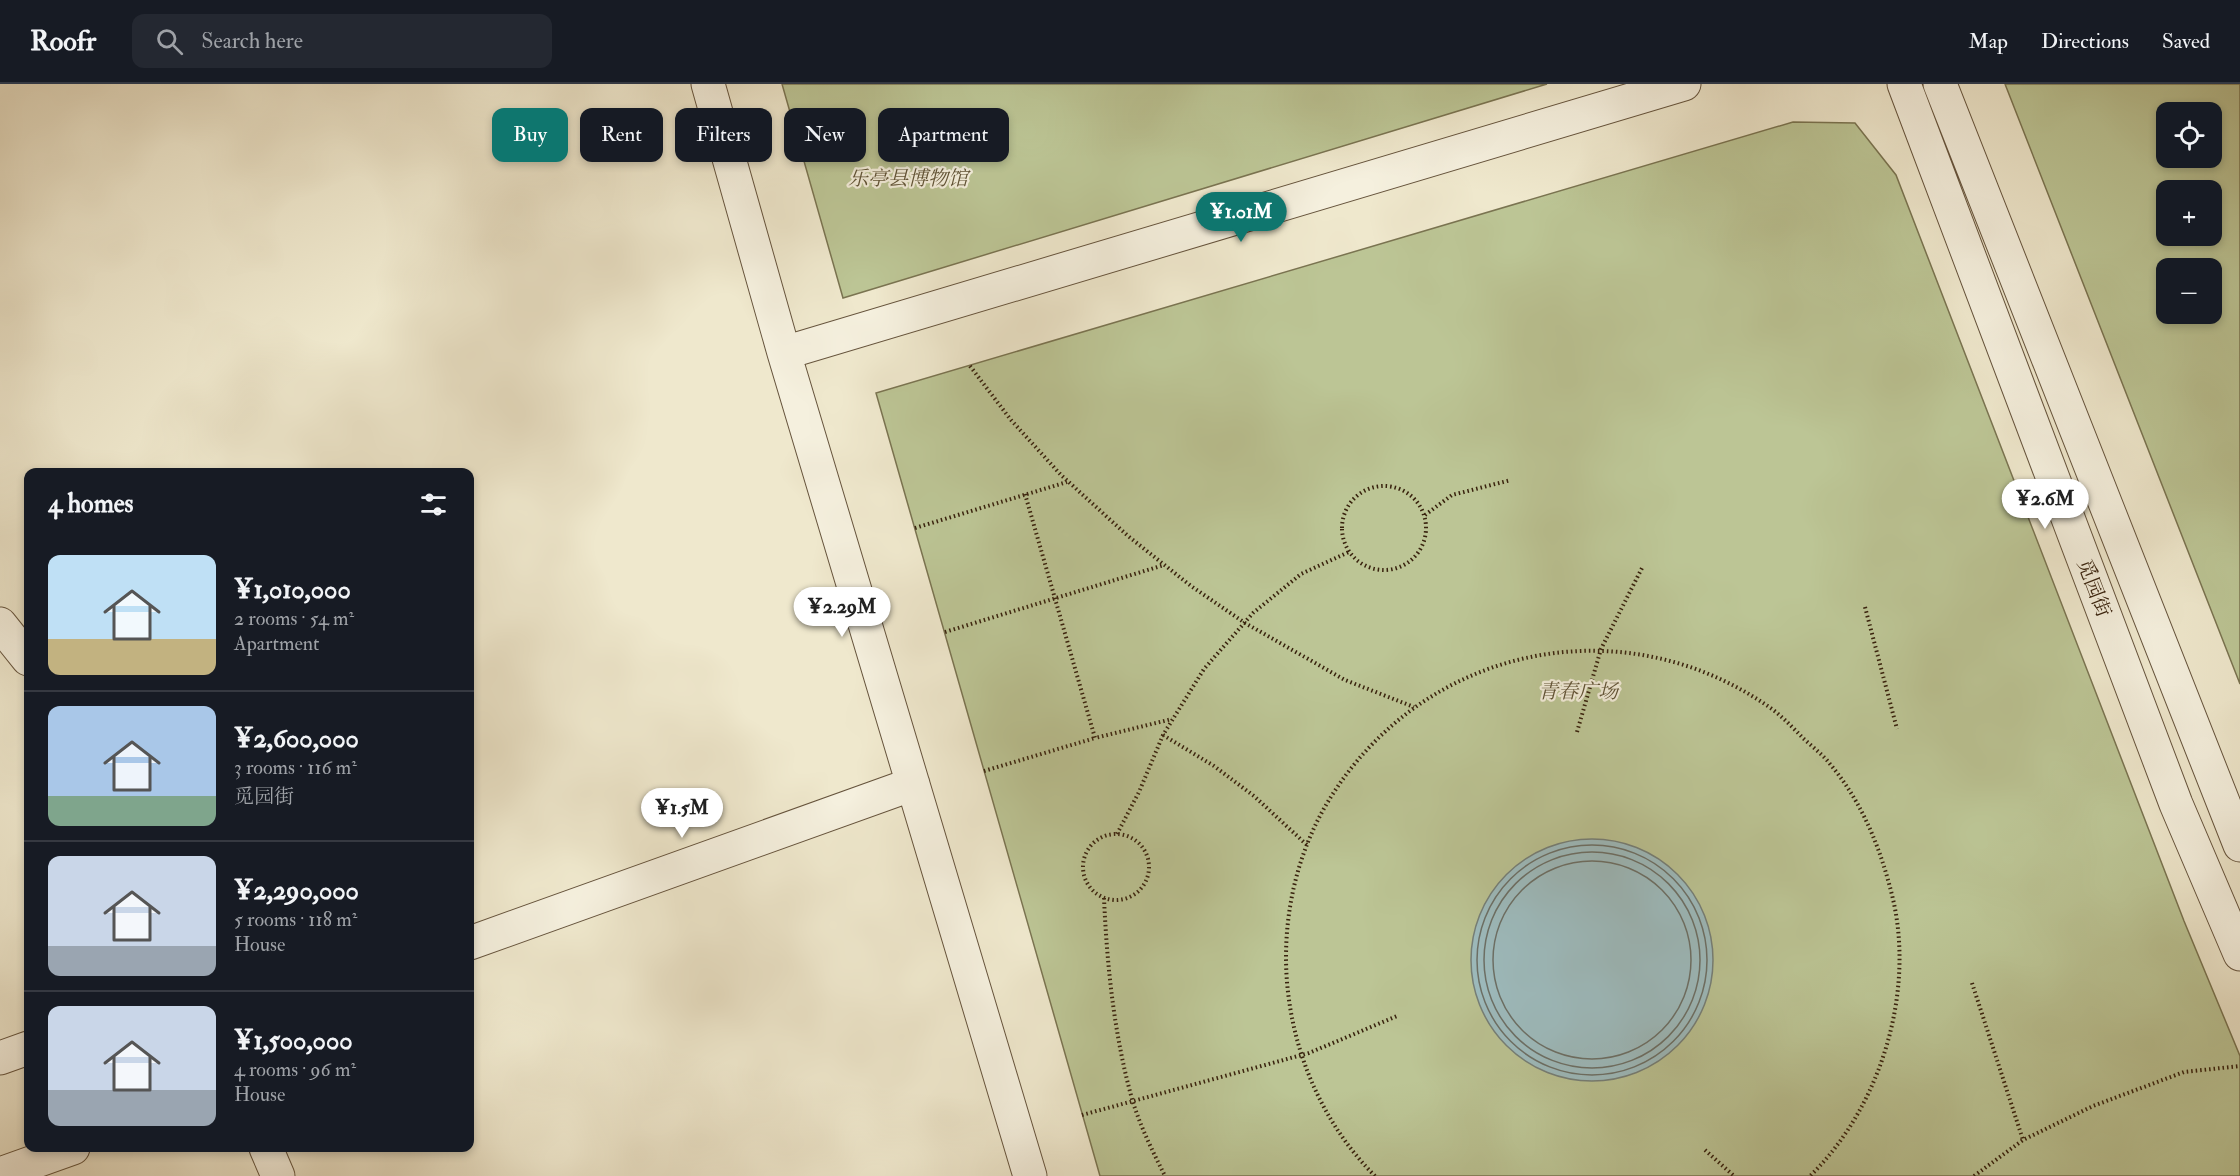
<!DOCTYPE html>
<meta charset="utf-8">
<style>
body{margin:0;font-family:"IM FELL Double Pica","Noto Serif SC",serif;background:#242831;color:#f1f3f6;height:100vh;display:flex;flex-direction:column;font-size:22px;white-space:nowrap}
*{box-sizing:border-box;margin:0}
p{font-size:20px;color:#9ea1a6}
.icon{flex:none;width:33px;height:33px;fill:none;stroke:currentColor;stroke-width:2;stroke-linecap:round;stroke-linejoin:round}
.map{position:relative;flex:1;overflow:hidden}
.drawer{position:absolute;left:24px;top:384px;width:450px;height:684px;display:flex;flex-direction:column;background:#171b24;border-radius:12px;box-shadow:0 3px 9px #0003}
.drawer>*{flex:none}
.top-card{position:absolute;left:492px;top:24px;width:570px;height:54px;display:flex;gap:12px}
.tools{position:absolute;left:2156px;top:18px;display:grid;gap:12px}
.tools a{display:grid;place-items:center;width:66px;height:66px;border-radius:12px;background:#171b24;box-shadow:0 3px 9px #0003;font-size:30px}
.price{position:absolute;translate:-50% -51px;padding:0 14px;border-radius:21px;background:#fff;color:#222;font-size:20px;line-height:39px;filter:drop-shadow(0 2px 3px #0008)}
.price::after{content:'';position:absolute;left:50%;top:36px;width:18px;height:14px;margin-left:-9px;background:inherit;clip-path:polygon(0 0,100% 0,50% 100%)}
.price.selected{background:#0f766e;color:#fff}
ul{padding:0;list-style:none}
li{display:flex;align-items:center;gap:18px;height:150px;padding:0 24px}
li+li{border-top:2px solid #363941}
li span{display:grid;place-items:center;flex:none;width:168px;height:120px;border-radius:12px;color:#555}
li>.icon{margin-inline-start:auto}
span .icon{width:72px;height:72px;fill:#fffc;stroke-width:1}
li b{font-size:26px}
h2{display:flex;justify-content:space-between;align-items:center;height:72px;padding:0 24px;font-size:26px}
.pill{padding:0 21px;border-radius:12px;background:#171b24;box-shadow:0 3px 9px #0003;font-size:21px;line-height:54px}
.pill.selected{background:#0f766e;color:#fff}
header{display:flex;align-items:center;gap:36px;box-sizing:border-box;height:84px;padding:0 30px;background:#171b24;border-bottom:2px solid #363941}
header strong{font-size:28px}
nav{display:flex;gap:33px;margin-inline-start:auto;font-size:21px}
.search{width:420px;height:54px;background:#242831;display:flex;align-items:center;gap:15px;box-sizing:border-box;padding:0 21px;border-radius:12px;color:#9ea1a6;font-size:22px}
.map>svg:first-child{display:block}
.green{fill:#bcc595;stroke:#7a7451;stroke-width:1.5;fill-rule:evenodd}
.water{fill:#9ebec2;stroke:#75807a;stroke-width:1.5}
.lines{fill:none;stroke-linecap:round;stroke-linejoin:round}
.shore{stroke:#6b7068;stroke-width:1.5}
.minor-casing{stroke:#66543d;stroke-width:35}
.path{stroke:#38220d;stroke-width:4;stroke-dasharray:1.5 3;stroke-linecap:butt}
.minor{stroke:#f5f0de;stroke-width:33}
.labels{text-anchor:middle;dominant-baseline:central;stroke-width:4.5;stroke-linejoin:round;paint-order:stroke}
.park-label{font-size:20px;font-style:italic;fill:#605336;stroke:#f5f0de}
.street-label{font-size:20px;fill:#38220d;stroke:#f5f0de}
</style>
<header>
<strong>Roofr</strong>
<div class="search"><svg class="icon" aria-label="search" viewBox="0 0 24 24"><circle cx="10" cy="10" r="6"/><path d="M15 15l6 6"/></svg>Search here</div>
<nav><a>Map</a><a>Directions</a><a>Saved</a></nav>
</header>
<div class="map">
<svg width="2240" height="1092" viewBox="0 0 2240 1092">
<rect width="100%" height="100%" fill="#efe8cd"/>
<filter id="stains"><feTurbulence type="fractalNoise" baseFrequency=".00333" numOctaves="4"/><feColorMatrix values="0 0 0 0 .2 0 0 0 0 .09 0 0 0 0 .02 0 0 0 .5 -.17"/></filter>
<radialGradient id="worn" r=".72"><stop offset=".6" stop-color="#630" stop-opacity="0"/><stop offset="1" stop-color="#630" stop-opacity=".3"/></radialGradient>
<!-- green -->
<path class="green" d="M782,0H1547L843,214Z
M2005,0H2240V600ZM2211,28V74H2166V28ZM2211,106V152H2166V106ZM2166,184H2211V230H2166Z
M1793,38L1855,39L1896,91L2184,837L2240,972V1092H1100L876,309Z"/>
<!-- water -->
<path class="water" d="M1471 876a121 121 0 1 1 242 0a121 121 0 1 1-242 0Z"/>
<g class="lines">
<!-- shore -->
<path class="shore" d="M1477 876a115 115 0 1 1 230 0a115 115 0 1 1-230 0Z
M1484 876a108 108 0 1 1 216 0a108 108 0 1 1-216 0Z
M1493 876a99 99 0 1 1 198 0a99 99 0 1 1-198 0Z"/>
<!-- minor casing -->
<g class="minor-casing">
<path id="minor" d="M708,0L784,269L1030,1092
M1904,0L2176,720L2240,870
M1940,0L2240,761
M784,269L1684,0
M0,540L28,575
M470,859L913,700
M0,974L28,964
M266,1064L278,1092
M0,1090L73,1064"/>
</g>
<!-- path -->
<path class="path" d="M970,282L1011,336L1061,391L1128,452L1191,502L1245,539L1345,596L1414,623
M1342 444a42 42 0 1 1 84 0a42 42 0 1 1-84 0Z
M1025,410L1095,654L1172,635
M1425,431L1452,411L1511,396
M915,444L1067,398
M1865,523L1897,645
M945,548L1164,481
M1577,648L1601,565L1643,482
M1163,651L1214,682L1254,712L1307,761
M984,687L1095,654
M1083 783a33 33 0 1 1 66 0a33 33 0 1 1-66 0Z
M1117,750L1139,708L1163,651L1204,585L1253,529L1301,490L1349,468
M1104,814C1107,882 1114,950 1132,1015C1140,1042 1153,1068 1165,1092
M1972,899L2023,1056
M1082,1031L1309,969L1397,932
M1705,1066L1734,1092
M1375,1092C1323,1040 1293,970 1287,898C1282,835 1296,770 1329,716C1424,561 1624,520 1772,625C1784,634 1794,645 1804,655C1813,663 1823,671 1830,680C1862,718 1880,763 1892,811C1916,907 1881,1023 1810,1092
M1974,1092L2023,1056L2093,1022L2184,988L2240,982"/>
<!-- minor -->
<use href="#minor" class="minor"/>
</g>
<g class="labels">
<!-- park labels -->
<g class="park-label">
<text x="908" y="94">乐亭县博物馆</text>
<text x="1578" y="607">青春广场</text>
</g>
<!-- street labels -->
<g class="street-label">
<text transform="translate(2094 504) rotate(69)">觅园街</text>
</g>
</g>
<rect width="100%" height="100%" filter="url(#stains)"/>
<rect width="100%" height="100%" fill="url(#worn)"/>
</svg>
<div class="tools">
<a><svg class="icon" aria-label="locate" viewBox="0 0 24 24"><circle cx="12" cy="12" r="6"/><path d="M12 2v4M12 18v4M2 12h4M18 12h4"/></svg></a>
<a>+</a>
<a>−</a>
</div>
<b class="price selected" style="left:1241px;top:159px">¥1.01M</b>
<b class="price" style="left:2045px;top:446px">¥2.6M</b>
<b class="price" style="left:842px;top:554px">¥2.29M</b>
<b class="price" style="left:682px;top:755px">¥1.5M</b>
<div class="top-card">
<a class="pill selected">Buy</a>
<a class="pill">Rent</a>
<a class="pill">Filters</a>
<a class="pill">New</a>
<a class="pill">Apartment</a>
</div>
<section class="drawer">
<h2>4 homes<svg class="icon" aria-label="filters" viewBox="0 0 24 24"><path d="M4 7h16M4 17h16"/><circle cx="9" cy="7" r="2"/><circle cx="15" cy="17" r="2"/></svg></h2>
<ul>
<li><span style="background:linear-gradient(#bfe0f5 70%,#c2b280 0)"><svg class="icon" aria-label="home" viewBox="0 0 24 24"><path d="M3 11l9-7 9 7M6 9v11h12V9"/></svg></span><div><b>¥1,010,000</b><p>2 rooms · 54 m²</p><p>Apartment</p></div></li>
<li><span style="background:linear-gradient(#a9c7e8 75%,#7fa58c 0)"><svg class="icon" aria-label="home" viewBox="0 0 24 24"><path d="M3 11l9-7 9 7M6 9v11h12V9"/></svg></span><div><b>¥2,600,000</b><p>3 rooms · 116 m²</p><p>觅园街</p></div></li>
<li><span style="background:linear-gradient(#c9d6e8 75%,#9aa5b1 0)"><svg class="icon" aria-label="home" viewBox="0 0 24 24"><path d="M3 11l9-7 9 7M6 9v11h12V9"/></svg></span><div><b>¥2,290,000</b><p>5 rooms · 118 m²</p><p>House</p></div></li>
<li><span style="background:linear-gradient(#c9d6e8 70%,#9aa5b1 0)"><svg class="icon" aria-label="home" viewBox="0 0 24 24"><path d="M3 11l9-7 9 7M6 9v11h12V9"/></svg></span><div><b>¥1,500,000</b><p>4 rooms · 96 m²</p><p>House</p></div></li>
</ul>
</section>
</div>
